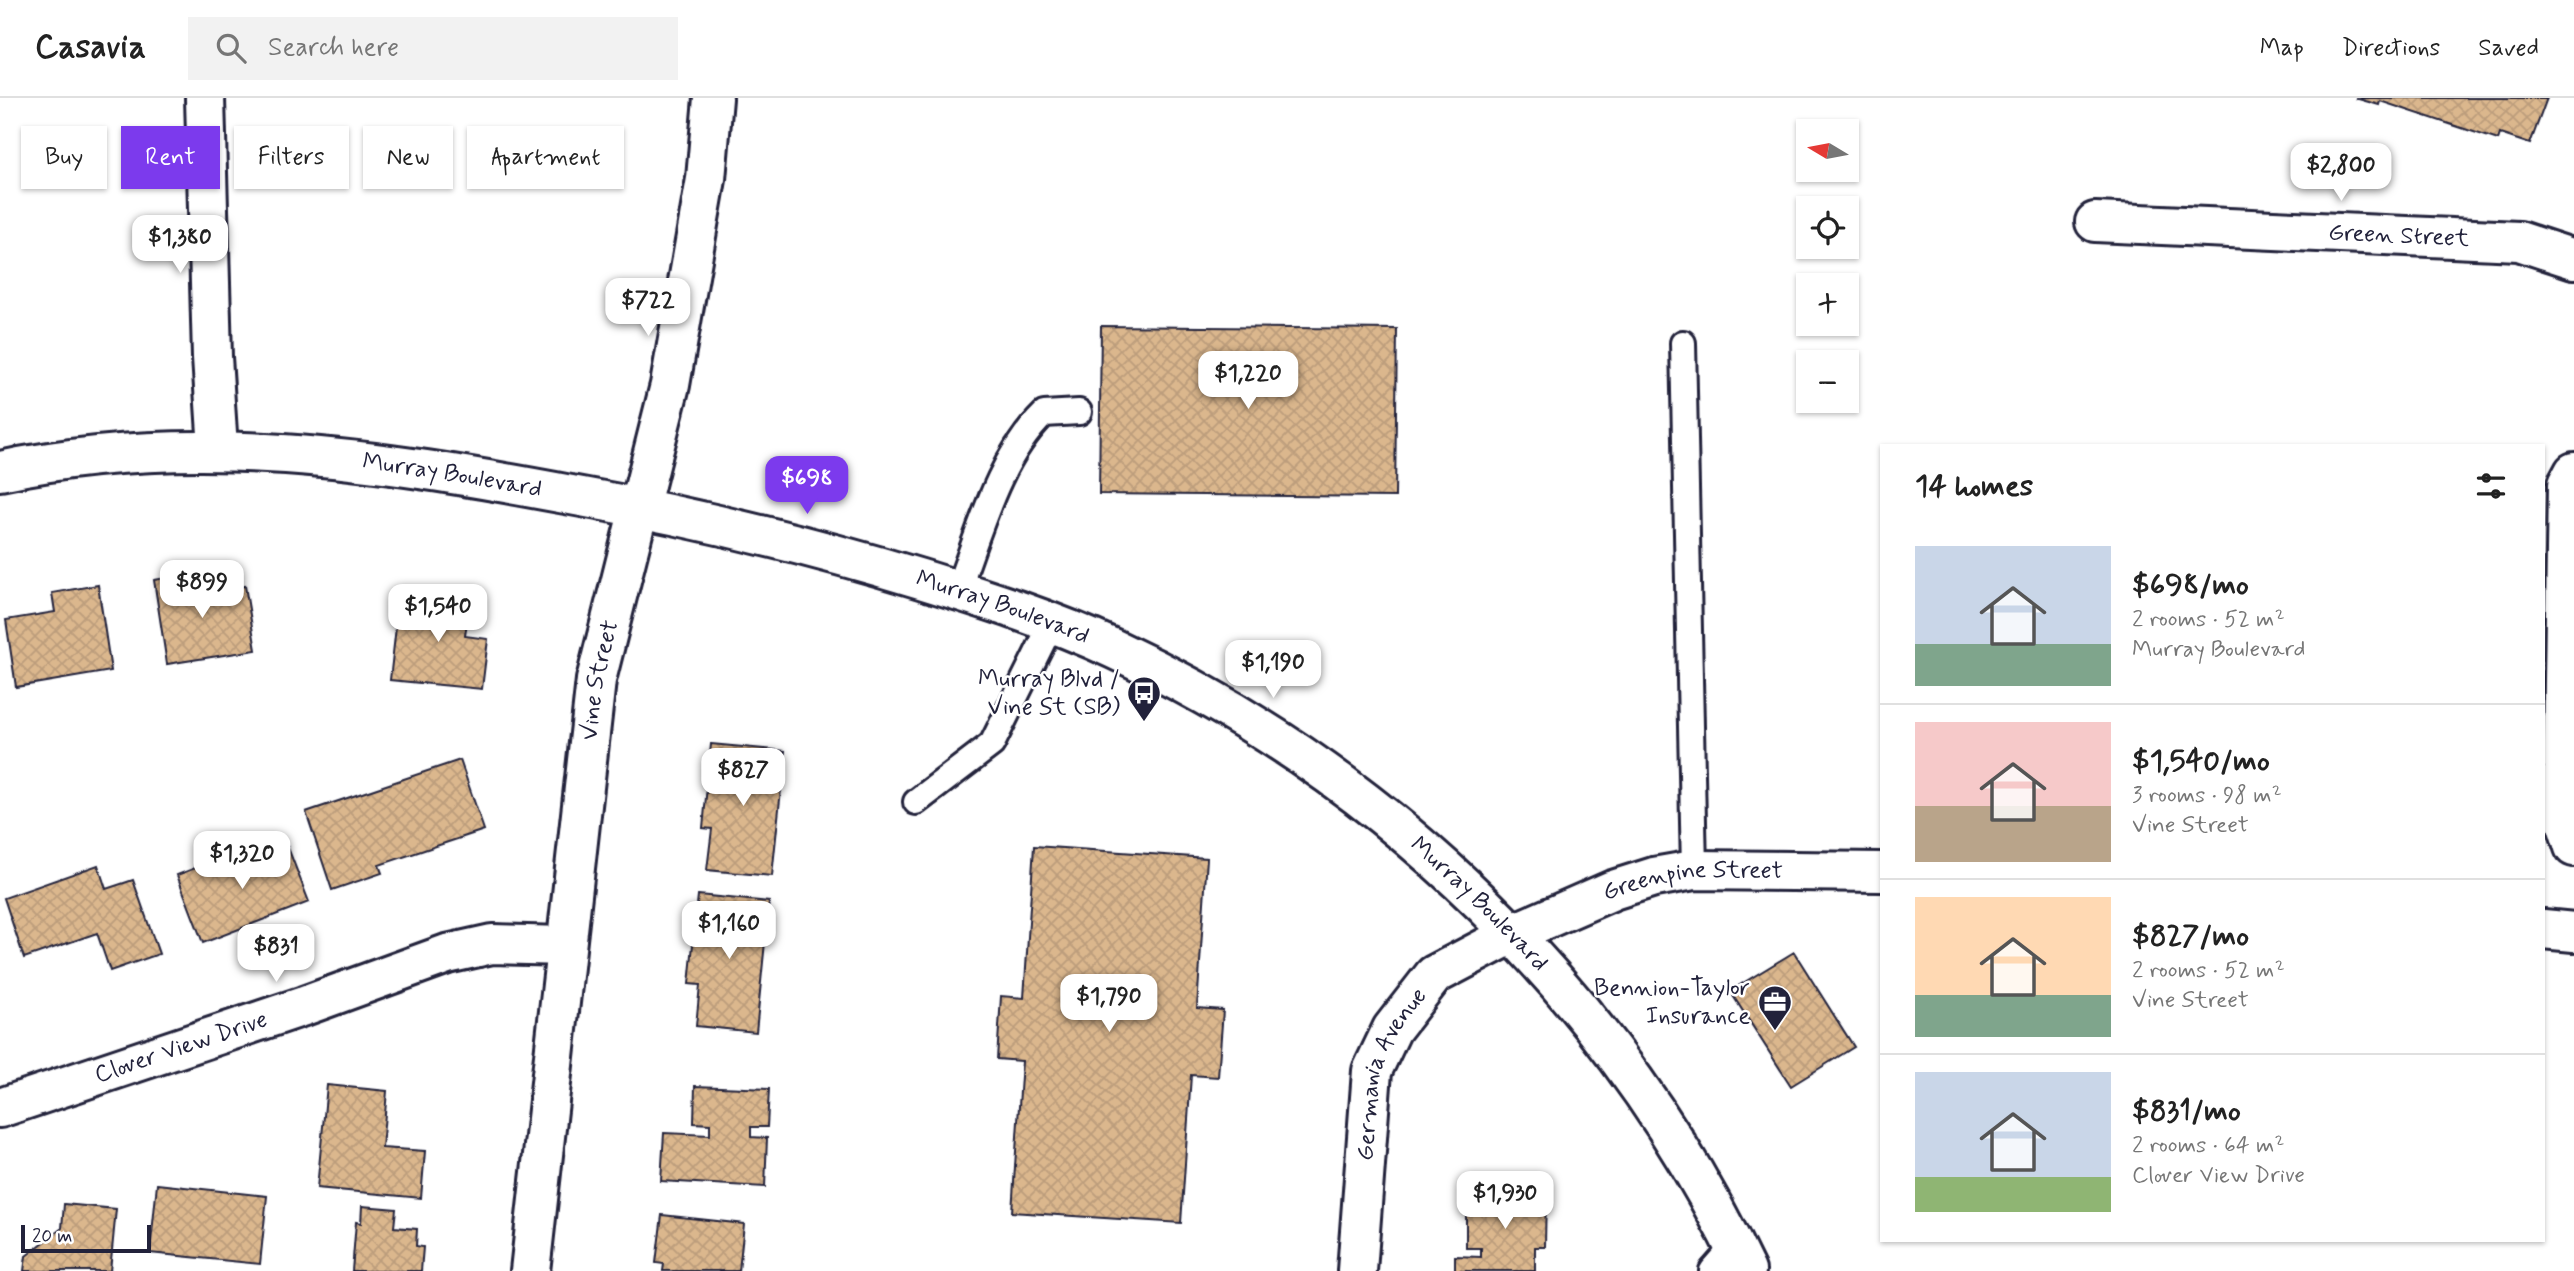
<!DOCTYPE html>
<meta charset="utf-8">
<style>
body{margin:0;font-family:Mynerve,sans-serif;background:#f2f2f2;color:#222;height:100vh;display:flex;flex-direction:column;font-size:26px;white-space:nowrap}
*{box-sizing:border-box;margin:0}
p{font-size:23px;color:#767676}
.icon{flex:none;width:38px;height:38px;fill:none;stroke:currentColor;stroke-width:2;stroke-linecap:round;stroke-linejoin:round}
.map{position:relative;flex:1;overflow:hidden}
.drawer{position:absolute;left:1880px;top:346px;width:665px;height:798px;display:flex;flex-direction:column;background:#fff;border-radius:0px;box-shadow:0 2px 5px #0004}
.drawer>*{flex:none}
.banner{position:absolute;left:21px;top:28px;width:665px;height:63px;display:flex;gap:14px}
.needle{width:46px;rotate:280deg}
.fabs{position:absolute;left:1796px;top:21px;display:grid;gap:14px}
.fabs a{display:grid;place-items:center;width:63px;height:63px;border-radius:0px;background:#fff;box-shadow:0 2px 5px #0004;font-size:35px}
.scale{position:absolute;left:21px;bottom:18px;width:130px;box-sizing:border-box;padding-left:7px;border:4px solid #22223b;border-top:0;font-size:19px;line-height:24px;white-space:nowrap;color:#22223b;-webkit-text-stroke:5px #fff;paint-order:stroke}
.price{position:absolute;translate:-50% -60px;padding:0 16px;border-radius:14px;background:#fff;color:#222;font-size:23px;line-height:46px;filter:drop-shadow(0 2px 4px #0008)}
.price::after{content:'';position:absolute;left:50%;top:42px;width:21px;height:16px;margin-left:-10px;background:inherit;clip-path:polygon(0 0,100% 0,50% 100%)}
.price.on{background:#7c3aed;color:#fff}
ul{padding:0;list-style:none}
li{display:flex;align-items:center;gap:21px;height:175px;padding:0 35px}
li+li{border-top:2px solid #e0e0e0}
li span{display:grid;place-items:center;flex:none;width:196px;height:140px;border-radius:0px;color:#555}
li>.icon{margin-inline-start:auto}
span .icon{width:84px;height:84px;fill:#fffc;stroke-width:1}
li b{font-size:30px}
h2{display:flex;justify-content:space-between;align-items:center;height:84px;padding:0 35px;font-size:30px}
.pill{padding:0 24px;border-radius:0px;background:#fff;box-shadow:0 2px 5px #0004;font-size:24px;line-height:63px}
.pill.on{background:#7c3aed;color:#fff}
header{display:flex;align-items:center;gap:42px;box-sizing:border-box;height:98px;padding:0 35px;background:#fff;border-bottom:2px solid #e0e0e0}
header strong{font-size:33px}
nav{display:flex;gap:38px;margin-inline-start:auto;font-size:24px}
.search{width:490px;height:63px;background:#f2f2f2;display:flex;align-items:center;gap:18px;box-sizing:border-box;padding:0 24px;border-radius:0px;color:#767676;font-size:26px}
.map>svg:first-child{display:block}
.building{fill:url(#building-cross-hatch);stroke:#22223b;stroke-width:2}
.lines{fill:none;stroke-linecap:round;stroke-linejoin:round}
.service-casing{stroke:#22223b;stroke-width:30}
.minor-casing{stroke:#22223b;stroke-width:44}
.tertiary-casing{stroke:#22223b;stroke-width:44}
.secondary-casing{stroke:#22223b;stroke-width:44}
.service{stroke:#fff;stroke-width:24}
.minor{stroke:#fff;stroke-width:38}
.tertiary{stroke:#fff;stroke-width:38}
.secondary{stroke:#fff;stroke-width:38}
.labels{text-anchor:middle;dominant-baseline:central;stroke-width:5;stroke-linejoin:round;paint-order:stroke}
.street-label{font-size:24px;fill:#22223b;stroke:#fff}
.poi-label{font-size:24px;fill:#22223b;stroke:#fff;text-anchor:end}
</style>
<header>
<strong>Casavia</strong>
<div class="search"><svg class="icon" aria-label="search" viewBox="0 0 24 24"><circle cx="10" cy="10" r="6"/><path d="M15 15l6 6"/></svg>Search here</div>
<nav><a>Map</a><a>Directions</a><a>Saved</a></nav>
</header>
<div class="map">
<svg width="2574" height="1173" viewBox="0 0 2574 1173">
<defs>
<pattern id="building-cross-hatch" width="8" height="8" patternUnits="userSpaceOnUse" patternTransform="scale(1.75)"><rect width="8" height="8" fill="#dbb78d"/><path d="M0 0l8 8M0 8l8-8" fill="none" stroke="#bc9d7b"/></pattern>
</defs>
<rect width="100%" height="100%" fill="#fff"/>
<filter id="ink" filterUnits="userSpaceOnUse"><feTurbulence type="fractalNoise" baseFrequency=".0143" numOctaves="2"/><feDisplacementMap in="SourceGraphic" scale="14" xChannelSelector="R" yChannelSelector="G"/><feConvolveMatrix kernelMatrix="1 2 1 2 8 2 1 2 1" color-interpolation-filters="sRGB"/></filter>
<g filter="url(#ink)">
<!-- building -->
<path class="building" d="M2355,0H2547L2530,46L2500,36L2498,42L2380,3L2379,7Z
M1101,228L1397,231L1395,399L1099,396Z
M201,474L204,495L245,488L256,552L167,566L154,482Z
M98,487L111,573L16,589L6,522L55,514L52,495Z
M412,495L470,501L465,538L488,541L482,591L390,582L398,511L410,512Z
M711,646L785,653L772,778L707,772L712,731L703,730Z
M460,662L484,732L379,767L382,775L332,792L306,714Z
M287,747L309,804L203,845L177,777L237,754L241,764Z
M1034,748L1207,760L1197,910L1223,912L1218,979L1191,977L1181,1125L1012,1114L1022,963L997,961L1001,898L1024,900Z
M98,767L106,791L133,782L159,856L110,873L97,835L24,860L4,800Z
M698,797L769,804L756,934L696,928L700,887L689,886Z
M1794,854L1854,949L1791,988L1730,893Z
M327,987L387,993L382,1050L425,1053L421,1100L317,1090Z
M695,988L769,991L767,1029H751V1039L767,1040L765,1089L661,1083L664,1035L710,1037V1026L694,1025Z
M157,1086L267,1098L260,1166L150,1155Z
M1486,1093H1546L1545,1149H1535V1173H1455V1158L1481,1159V1150H1466V1102H1487Z
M64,1106L116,1111L110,1173H24L26,1158L62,1130Z
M362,1108L396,1111L394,1129L417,1131L416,1148L423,1149L421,1173H352L356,1124L361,1125Z
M662,1117L744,1126L739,1173H663L664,1166L656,1165Z"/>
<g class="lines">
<!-- service casing -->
<g class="service-casing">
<path id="service" d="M1683,245L1694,772
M957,493C980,433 997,362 1044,316L1079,314
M916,704L992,646L1052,525
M1712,1173L1734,1148"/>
</g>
<!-- minor casing -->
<g class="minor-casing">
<g id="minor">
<path d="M205,0L212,259L218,351"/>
<path id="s1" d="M2095,124L2519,143L2574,161"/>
<path d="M2574,374L2567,387L2562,711L2574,749"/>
<path d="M2543,831L2574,834"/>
<path id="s2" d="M0,1010L304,908L447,856L492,846L564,848"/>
<path id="s3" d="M1357,1173L1372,973L1392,931L1434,877L1514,835L1613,792L1654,779L1694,772L1881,774"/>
</g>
</g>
<!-- tertiary casing -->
<g class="tertiary-casing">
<g id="tertiary">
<path id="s4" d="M530,1173L596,582L670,287L706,81L713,0"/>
</g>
</g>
<!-- secondary casing -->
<g class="secondary-casing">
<g id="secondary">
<path id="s5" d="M0,373C194,332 379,361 571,397C689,418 806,446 921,481C986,501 1052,522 1114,551C1387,678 1617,900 1746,1173"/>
</g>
</g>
<!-- service -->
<use href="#service" class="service"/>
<!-- minor -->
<use href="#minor" class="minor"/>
<!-- tertiary -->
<use href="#tertiary" class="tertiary"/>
<!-- secondary -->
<use href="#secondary" class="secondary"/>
</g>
</g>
<!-- icons -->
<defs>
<g id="bus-pin" transform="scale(1.75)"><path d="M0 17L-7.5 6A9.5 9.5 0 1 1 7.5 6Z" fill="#22223b" stroke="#fff"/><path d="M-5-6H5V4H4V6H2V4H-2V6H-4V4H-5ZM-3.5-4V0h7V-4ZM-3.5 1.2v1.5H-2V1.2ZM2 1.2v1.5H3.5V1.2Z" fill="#fff"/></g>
<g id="office-pin" transform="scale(1.75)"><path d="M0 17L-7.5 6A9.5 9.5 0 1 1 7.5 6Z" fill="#22223b" stroke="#fff"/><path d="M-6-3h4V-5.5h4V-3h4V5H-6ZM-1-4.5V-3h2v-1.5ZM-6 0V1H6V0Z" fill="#fff"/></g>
</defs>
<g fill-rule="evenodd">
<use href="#bus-pin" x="1144" y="595"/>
<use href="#office-pin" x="1775" y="904"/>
</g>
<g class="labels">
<!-- street labels -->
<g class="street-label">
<text stroke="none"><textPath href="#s1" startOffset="304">Green Street</textPath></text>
<text stroke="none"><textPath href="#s5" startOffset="455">Murray Boulevard</textPath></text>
<text stroke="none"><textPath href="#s5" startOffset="1022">Murray Boulevard</textPath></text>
<text stroke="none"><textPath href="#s4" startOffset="595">Vine Street</textPath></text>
<text stroke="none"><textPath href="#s3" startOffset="595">Greenpine Street</textPath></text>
<text stroke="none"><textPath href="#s5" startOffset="1589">Murray Boulevard</textPath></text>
<text stroke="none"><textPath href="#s2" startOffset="191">Clover View Drive</textPath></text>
<text stroke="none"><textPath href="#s3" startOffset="203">Germania Avenue</textPath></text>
</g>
<!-- poi labels -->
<g class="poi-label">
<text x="1120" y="581">Murray Blvd /<tspan x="1120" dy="28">Vine St (SB)</tspan></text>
<text x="1750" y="890">Bennion-Taylor<tspan x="1750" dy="28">Insurance</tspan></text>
</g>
</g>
</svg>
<div class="fabs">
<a><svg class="needle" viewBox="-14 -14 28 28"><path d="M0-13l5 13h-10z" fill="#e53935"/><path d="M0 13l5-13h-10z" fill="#767676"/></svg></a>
<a><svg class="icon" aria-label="locate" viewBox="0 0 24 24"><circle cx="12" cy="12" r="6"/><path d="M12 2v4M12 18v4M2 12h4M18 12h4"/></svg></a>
<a>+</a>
<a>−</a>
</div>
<div class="scale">20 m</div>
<b class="price" style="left:2341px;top:105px">$2,800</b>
<b class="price" style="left:180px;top:177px">$1,380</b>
<b class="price" style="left:648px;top:240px">$722</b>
<b class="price" style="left:1248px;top:313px">$1,220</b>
<b class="price on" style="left:807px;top:418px">$698</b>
<b class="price" style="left:202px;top:522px">$899</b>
<b class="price" style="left:438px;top:546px">$1,540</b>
<b class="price" style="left:1273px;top:602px">$1,190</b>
<b class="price" style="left:743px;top:710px">$827</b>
<b class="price" style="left:242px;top:793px">$1,320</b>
<b class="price" style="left:729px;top:863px">$1,160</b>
<b class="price" style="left:276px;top:886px">$831</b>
<b class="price" style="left:1109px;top:936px">$1,790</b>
<b class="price" style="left:1505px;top:1133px">$1,930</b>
<div class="banner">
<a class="pill">Buy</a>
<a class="pill on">Rent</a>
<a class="pill">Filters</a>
<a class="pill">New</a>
<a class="pill">Apartment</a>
</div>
<section class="drawer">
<h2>14 homes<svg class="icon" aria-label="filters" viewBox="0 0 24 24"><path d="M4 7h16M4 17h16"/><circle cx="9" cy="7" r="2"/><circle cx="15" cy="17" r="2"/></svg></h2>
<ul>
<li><span style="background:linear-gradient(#c9d6e8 70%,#7fa58c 0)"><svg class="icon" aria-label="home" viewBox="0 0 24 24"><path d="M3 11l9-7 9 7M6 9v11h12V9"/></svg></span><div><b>$698/mo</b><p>2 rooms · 52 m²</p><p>Murray Boulevard</p></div></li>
<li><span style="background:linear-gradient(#f6c9c9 60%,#b9a48a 0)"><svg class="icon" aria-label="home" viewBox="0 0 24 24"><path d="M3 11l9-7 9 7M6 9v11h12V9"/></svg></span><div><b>$1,540/mo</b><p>3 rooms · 98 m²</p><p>Vine Street</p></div></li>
<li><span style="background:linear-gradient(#ffd9b3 70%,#7fa58c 0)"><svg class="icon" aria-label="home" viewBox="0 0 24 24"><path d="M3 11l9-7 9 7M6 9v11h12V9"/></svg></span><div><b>$827/mo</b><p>2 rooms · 52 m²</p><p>Vine Street</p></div></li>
<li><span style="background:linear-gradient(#c9d6e8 75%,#8fb573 0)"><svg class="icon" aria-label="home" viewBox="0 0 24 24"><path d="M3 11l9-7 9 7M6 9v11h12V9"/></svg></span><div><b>$831/mo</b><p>2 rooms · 64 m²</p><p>Clover View Drive</p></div></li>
</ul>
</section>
</div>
